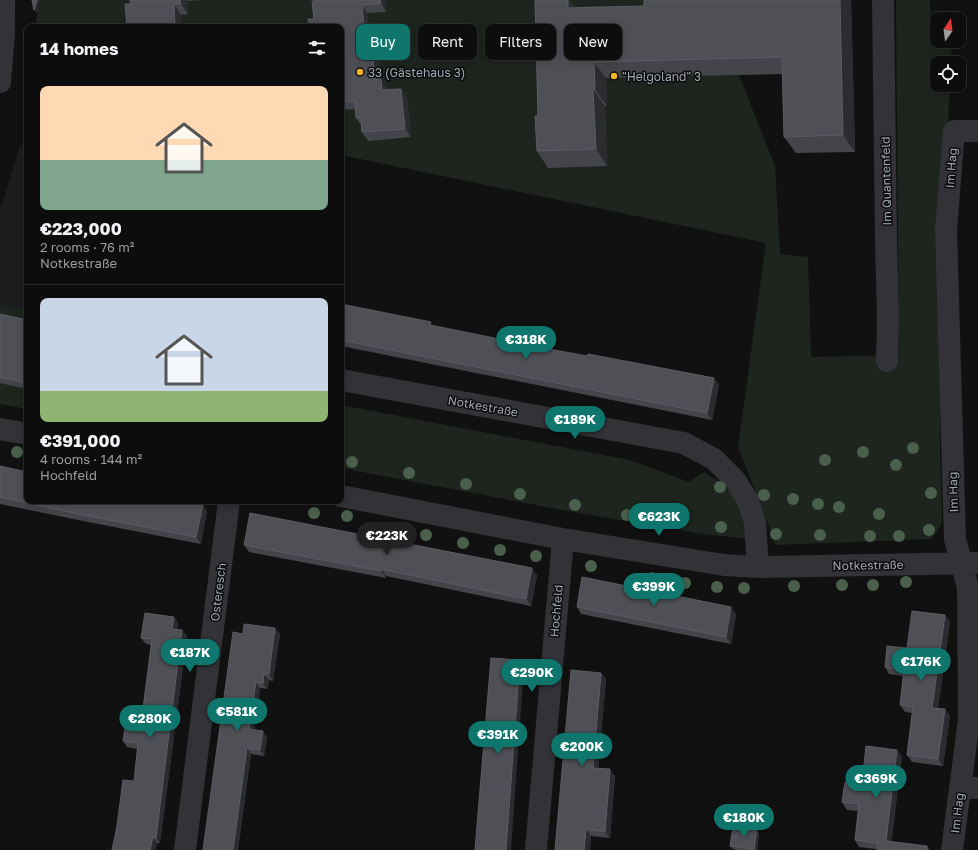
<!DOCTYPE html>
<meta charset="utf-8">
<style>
body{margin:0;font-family:"Golos Text",sans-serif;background:#161617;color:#f1f3f6;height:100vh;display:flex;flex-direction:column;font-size:15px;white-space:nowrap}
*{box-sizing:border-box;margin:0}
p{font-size:13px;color:#9a9c9e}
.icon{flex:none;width:22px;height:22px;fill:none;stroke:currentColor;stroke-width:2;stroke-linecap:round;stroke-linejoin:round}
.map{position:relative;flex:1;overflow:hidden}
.details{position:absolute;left:24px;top:24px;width:320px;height:480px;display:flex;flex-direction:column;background:#0d0d0e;border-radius:8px;box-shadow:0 2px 10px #0003,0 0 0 1px #2d2d2e}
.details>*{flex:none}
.banner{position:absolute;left:356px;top:24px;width:380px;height:36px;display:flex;gap:8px}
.needle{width:26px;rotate:14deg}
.tools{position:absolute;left:930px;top:12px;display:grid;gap:8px}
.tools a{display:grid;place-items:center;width:36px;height:36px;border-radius:8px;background:#0d0d0e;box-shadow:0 2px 10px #0003,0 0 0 1px #2d2d2e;font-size:20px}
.price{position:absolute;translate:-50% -34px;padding:0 9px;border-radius:14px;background:#0f766e;color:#fff;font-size:13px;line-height:26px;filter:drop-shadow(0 1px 2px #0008)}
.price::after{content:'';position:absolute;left:50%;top:24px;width:12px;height:9px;margin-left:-6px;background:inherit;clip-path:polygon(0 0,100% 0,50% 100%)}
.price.current{background:#222;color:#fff}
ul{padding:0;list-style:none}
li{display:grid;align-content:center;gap:8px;height:212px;padding:0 16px}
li+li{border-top:1px solid #2d2d2e}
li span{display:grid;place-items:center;height:124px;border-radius:8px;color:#555}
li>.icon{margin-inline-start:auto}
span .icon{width:72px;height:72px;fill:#fffc;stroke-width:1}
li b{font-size:17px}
h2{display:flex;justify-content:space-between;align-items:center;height:48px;padding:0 16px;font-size:17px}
.chip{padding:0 14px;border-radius:8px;background:#0d0d0e;box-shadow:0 2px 10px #0003,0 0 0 1px #2d2d2e;font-size:14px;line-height:36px}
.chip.current{background:#0f766e;color:#fff}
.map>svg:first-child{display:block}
.built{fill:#1d1d1f}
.green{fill:#1d251e}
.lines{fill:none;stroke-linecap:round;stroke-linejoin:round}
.minor{stroke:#323237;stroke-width:22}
.tree{fill:#4a5f4c}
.wall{fill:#44454a}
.shaded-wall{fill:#2b2c2f}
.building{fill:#4e5055;stroke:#5b5d64}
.poi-dot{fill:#f5b425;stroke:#0c0c0d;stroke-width:1.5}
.labels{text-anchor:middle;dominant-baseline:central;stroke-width:3;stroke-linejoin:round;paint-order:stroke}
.poi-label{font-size:12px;fill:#a1a6b3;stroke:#0c0c0d;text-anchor:start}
.street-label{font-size:12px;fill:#a1a6b3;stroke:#0c0c0d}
</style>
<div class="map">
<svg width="978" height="850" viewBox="0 0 978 850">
<rect width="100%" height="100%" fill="#111112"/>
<!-- built -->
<path class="built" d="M20,145L27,147V310L0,305V211Z"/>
<!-- green -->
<path class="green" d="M40,0H655L606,78L739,75L775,166L780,254L808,257L811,357L899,355L896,0H930L931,21H937V41H952L951,63H937V85H950L942,233L940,446L942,523L932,539L775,545L770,529L738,447L766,243L341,155V27H35Z
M0,305L27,310V409L0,404Z
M341,405L630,460L689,482L704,472C716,480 735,492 741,505C745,512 746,530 748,539L703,534L573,512L341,468Z"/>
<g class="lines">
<!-- minor -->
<path class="minor" d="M883,0L886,239L888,320L887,361
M0,82L4,34V0
M341,380L684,443L714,459L735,480L748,501L755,522L758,567
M0,429L27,434
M341,496L563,539L724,565L758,567L978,563
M960,788H978
M185,850L229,501
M536,850L563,539
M952,850L969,720L968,588L955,539L946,229L954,131H978"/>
</g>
<!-- trees -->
<g class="tree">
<circle cx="441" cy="38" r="6"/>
<circle cx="452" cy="50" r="6"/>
<circle cx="913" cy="448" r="6"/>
<circle cx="17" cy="452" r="6"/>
<circle cx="863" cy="452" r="6"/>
<circle cx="825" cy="460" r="6"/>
<circle cx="352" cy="462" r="6"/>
<circle cx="896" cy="465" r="6"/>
<circle cx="409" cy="473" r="6"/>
<circle cx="466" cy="484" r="6"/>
<circle cx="720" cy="487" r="6"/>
<circle cx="931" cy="493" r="6"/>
<circle cx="520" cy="494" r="6"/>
<circle cx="764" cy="495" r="6"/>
<circle cx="793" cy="499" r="6"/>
<circle cx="818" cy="504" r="6"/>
<circle cx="575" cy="505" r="6"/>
<circle cx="839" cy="507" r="6"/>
<circle cx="314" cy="513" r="6"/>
<circle cx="879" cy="514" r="6"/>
<circle cx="627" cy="515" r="6"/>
<circle cx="347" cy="516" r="6"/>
<circle cx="676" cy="522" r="6"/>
<circle cx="721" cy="527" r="6"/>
<circle cx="929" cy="530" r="6"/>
<circle cx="776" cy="534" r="6"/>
<circle cx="426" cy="535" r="6"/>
<circle cx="820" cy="535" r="6"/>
<circle cx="870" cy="536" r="6"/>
<circle cx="899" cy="536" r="6"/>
<circle cx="463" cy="543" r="6"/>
<circle cx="500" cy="550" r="6"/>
<circle cx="536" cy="556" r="6"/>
<circle cx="591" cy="566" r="6"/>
<circle cx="652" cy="578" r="6"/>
<circle cx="906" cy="582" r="6"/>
<circle cx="685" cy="583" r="6"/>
<circle cx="842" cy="585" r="6"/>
<circle cx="873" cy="585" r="6"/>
<circle cx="794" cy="586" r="6"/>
<circle cx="717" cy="587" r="6"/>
<circle cx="744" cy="588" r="6"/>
</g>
<!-- wall -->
<path class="wall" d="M130,0H204L187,1L188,14L181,15L182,27H127L131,4Z
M320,0H385L386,12L367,13L371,47H372L378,55L380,79L387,87V90L401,89L407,97L411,137L368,141L362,132L361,125L356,118V109L341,110V27L314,19Z
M535,0H569L575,7L644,6V0H851L855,152L796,153L784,137L782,74L606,78L607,106H605L607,166L548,168L537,151L538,116Z
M341,304L434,326L719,385L712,420L341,346Z
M0,314L27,320V389L0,383Z
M0,466L207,511L201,544L83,521L0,504Z
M244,545L537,575L531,606L386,576V578L249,552Z
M577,607L736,614L731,644L581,614Z
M945,615L950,622L938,708L950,716L943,766L912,762L907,755L912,713L905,712L900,705L903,676L889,674L885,667Z
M178,622L177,630H182L187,636L160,843H157L155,850H112L134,781L138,749L127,747L123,741L141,724L151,645L146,644L141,638Z
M275,628L280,634L273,681L269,680L267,689L260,688L254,730L267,737L264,756L251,754L238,850H203L243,634Z
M601,673L606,679L598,768L615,776L610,838L591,836L590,850H555Z
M902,757L877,849L859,847L855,840L858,811L847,810L842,802L862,784Z
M759,833L757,850H738L733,849L730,846Z"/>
<!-- shaded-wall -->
<path class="shaded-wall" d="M37,0H40L37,13L34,10Z
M180,0H186L187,1L188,14L181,4Z
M380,0H385L386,12L381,3Z
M568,0H569L580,14L568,8Z
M840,0H851L855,152L843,135Z
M174,4L181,15L182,27H175Z
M362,5L367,13L372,56L366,47Z
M372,47L378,55L381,88L375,79Z
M594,62L606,78L607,106L595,89Z
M381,79L387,87L388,98L382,90Z
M401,89L407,97L411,137L405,129Z
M593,89L605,106L607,166L596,149Z
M714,378L719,385L712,420L707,413Z
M203,504L207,511L201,544L196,537Z
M532,568L537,575L531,606L526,599Z
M381,569L386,576V578L381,571Z
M731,607L736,614L731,644L726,637Z
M945,615L950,622L937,715L932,708Z
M174,617L178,622L177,635L172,629Z
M275,628L280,634L273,681L269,674Z
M182,630L187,636L160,843L156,838Z
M520,660L524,666L511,850H506Z
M601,673L606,679L598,775L593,768Z
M264,674L269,680L267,689L263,683Z
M256,682L260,688L253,735L249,729Z
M945,709L950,716L943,766L938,759Z
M263,731L267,737L264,756L260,750Z
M247,748L251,754L238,850H233Z
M897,750L902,757L891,848L886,841Z
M610,769L615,776L610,838L605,832Z
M586,829L591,836L590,850H584Z
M757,829L759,833L757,850H755L754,849Z
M153,837L157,843L155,850H150Z
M927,846L930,850H927Z"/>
<!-- building -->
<path class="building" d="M32,0H37L34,10Z
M130,0H180L181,4H174L175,27H127L125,4H131Z
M320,0H380L381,3L362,5L366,47H372L375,79H381L382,90L401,89L405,129L362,132L361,117L356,118L355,101L341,102V27H309L308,19H314L312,1Z
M535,0H568V8L644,6V0H840L843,135L784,137L782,57L594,62L595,89H593L596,149L537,151L535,116H538Z
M27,113V121H25Z
M341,304L431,322L430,325L549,349L587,356L588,354L714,378L707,413L341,340Z
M0,314L27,320V383L0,377Z
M0,466L27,472V501H185L203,504L196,537L78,514L0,497Z
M250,513L532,568L526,599L381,569V571L244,545Z
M582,577L731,607L726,637L577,607Z
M912,611L945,615L932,708L945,709L938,759L907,755L913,707L900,705L904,670L885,667L887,646L907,648Z
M145,613L174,617L172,629L182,630L156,838L153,837L150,850H112L117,826L123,780L134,781L138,743L123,741L126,722L141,724L152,639L141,638Z
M244,624L275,628L269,674H264L263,683L256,682L249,729L263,731L260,750L247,748L233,850H203L233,632L243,634Z
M491,658L520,660L506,850H475Z
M571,670L601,673L593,768L610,769L605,832L586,829L584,850H555Z
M866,746L897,750L886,841L927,846V850H877L878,843L855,840L859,804L842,802L845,782L862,784Z
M733,826L757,829L754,849L730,846Z"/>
<!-- markers -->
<g class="poi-dot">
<circle cx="360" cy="72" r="4"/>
<circle cx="614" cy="76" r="4"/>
</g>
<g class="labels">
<!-- poi labels -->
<g class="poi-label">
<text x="368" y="72">33 (Gästehaus 3)</text>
<text x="622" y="76">"Helgoland" 3</text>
</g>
<!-- street labels -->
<g class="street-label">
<text transform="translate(951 168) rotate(-86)">Im Hag</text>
<text transform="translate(886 181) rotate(-91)">Im Quantenfeld</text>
<text transform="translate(483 406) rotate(10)">Notkestraße</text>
<text transform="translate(953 492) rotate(-92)">Im Hag</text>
<text transform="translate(868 565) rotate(-1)">Notkestraße</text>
<text transform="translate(218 592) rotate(-83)">Osteresch</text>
<text transform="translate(556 611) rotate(-85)">Hochfeld</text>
<text transform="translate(957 813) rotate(-83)">Im Hag</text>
</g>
</g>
</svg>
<div class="tools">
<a><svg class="needle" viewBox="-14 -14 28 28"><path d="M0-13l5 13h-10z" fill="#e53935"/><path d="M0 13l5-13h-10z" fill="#9a9c9e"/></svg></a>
<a><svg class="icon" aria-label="locate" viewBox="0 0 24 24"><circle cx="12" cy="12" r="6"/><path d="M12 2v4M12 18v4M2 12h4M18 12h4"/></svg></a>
</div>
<b class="price" style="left:526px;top:360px">€318K</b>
<b class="price" style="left:575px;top:440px">€189K</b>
<b class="price" style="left:659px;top:537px">€623K</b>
<b class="price current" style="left:387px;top:556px">€223K</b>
<b class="price" style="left:654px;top:607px">€399K</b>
<b class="price" style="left:190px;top:673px">€187K</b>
<b class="price" style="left:921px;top:682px">€176K</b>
<b class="price" style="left:532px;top:693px">€290K</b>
<b class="price" style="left:237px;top:732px">€581K</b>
<b class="price" style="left:150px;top:739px">€280K</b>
<b class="price" style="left:498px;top:755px">€391K</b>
<b class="price" style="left:582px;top:767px">€200K</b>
<b class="price" style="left:876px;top:799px">€369K</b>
<b class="price" style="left:744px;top:838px">€180K</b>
<div class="banner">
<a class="chip current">Buy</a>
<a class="chip">Rent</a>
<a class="chip">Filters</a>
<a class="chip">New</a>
</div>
<section class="details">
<h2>14 homes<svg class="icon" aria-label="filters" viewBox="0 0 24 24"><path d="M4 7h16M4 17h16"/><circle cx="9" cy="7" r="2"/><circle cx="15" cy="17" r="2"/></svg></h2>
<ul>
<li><span style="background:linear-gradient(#ffd9b3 60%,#7fa58c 0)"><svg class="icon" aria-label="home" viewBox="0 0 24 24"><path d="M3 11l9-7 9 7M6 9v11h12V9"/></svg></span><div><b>€223,000</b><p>2 rooms · 76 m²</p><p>Notkestraße</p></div></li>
<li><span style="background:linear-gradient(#c9d6e8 75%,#8fb573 0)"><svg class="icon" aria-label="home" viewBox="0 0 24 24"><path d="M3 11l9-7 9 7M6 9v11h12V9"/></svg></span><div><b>€391,000</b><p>4 rooms · 144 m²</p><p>Hochfeld</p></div></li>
</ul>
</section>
</div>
